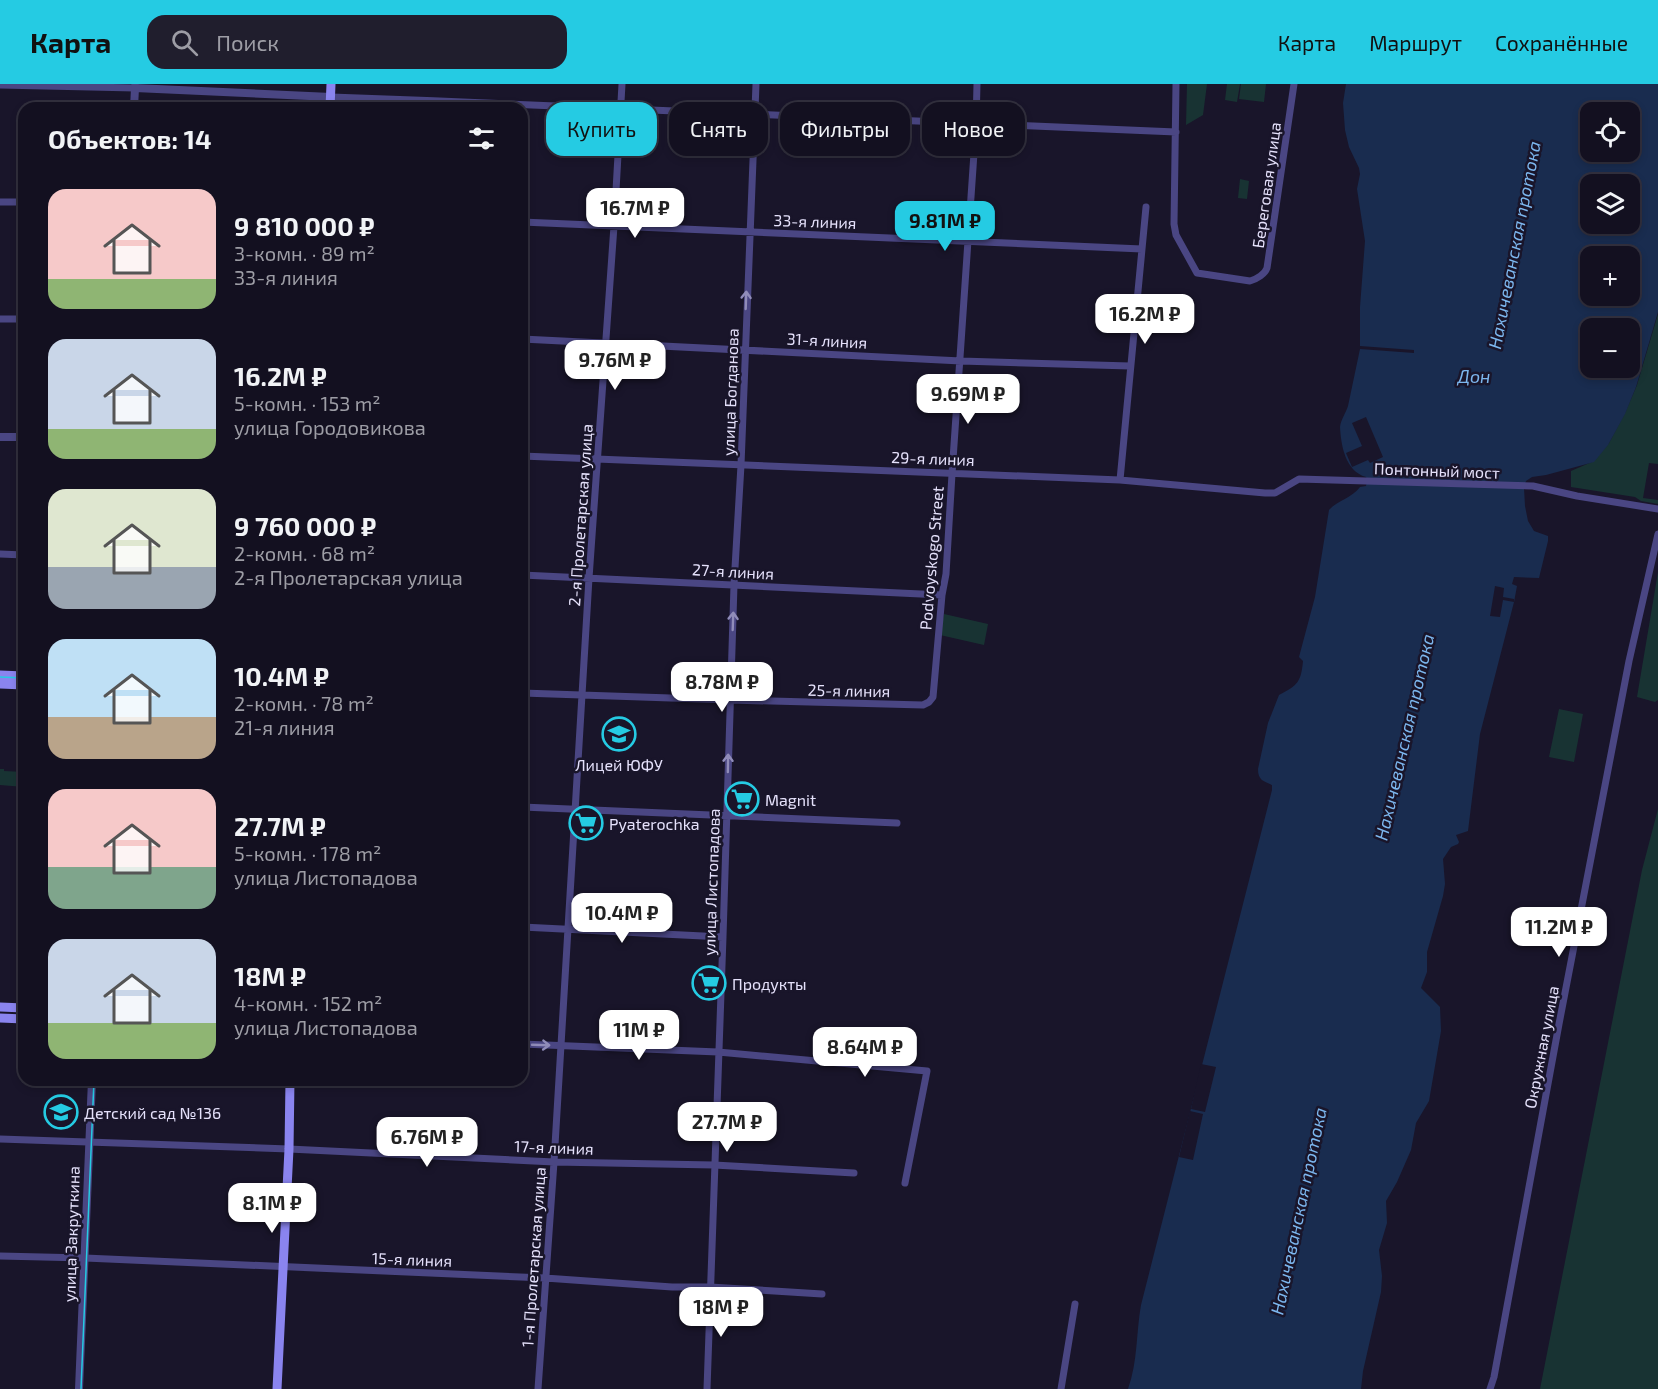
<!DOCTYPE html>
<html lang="ru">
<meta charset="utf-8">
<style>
body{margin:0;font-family:"Exo 2",sans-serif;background:#201e2d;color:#f1f3f6;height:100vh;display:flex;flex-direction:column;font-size:22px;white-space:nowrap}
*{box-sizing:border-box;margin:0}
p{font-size:20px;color:#9d9da5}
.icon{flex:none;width:33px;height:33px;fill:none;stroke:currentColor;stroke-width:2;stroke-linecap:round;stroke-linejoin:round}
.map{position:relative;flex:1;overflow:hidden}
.details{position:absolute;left:18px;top:18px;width:510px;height:984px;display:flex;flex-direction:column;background:#131020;border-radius:18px;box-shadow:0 3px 9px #0003,0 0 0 2px #32303e}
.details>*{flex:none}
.banner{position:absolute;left:546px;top:18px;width:570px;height:54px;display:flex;gap:12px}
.buttons{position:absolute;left:1580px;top:18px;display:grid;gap:12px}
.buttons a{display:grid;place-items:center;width:60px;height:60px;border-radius:12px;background:#131020;box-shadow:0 3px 9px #0003,0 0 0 2px #32303e;font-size:30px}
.price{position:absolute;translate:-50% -51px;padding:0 14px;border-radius:12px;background:#fff;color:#222;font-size:20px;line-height:39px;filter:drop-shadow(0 2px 3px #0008)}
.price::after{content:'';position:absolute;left:50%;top:36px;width:18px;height:14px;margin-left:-9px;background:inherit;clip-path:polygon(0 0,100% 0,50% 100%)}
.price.selected{background:#25cbe3;color:#111}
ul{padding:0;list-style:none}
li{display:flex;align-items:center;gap:18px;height:150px;padding:0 30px}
li span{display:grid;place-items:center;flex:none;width:168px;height:120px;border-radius:18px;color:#555}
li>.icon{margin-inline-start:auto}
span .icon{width:72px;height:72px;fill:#fffc;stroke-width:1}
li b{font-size:26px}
h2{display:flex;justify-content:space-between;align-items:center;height:72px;padding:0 30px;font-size:26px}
.chip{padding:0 21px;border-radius:18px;background:#131020;box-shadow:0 3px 9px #0003,0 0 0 2px #32303e;font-size:21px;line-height:54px}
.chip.selected{background:#25cbe3;color:#111}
header{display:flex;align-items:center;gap:36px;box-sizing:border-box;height:84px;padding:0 30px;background:#25cbe3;color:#111}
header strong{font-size:28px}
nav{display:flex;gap:33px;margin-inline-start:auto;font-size:21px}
.search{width:420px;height:54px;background:#201e2d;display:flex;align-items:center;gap:15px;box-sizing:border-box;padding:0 21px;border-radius:18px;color:#9d9da5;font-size:22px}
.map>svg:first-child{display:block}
.green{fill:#183333}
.water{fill:#192c4f;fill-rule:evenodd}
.pier{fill:#19152a}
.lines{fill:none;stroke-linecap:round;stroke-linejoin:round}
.minor{stroke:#4a4683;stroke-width:7}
.tertiary{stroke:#4a4683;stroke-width:8}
.secondary{stroke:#8a84ef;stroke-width:9}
.tram{stroke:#25cbe3;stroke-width:1.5}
.oneway{stroke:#908cb9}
.labels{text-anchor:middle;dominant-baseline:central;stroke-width:5;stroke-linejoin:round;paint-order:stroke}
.street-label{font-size:16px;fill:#e5e1fb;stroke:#19152a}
.poi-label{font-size:16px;fill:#e5e1fb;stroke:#19152a;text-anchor:start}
.water-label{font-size:18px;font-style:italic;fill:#7cb6ee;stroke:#19152a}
</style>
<header>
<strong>Карта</strong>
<div class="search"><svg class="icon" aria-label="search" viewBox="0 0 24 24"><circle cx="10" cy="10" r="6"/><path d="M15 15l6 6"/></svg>Поиск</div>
<nav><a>Карта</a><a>Маршрут</a><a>Сохранённые</a></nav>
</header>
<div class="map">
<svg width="1658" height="1305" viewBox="0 0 1658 1305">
<rect width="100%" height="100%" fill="#19152a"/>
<!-- green -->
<path class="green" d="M1187,0H1207L1203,31L1186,41Z
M1227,0H1240L1237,18L1225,16Z
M1241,0H1266L1264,18L1239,15Z
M1240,95L1249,97L1247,115L1238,114Z
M1658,230V380L1649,379L1643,414L1658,416V420L1641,417L1635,413L1571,403V387L1594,377L1609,359L1625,329L1637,301Z
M1658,488V616L1655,618L1637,613Z
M944,530L988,540L984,561L940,551Z
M1559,625L1583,630L1574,678L1549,673Z
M0,685H4V687L24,688V703L0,701Z
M1658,725V1305H1540L1642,786Z"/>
<!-- water -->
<path class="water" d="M1346,0H1658V228L1636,303L1625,330L1608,361L1594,378L1546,391L1532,393L1526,397L1524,404L1525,422L1528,437L1534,447L1548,452V457L1539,494L1514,493L1512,500L1517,502L1514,518L1480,650L1468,747L1456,751L1459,758L1458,760L1451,763L1443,775L1445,800L1443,812L1427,868V888L1421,904L1440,923L1441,947L1429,1017L1416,1039L1411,1066L1397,1098L1386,1117L1387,1139L1379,1166L1382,1192L1381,1208L1363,1287L1361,1305H1128C1138,1277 1136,1249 1141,1221L1272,706V701C1263,697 1258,696 1258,685L1268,639L1279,611C1298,601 1301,598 1303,577L1299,573L1315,513L1329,426C1338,416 1352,414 1360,403L1366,402L1367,395L1366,393C1345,387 1341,361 1340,343C1341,335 1346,329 1348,322L1360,265V223L1365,157L1357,105L1360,90L1359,84L1349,63L1345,46L1343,19ZM1590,28H1629V68H1590ZM1590,100H1629V140H1590ZM1590,172H1629V212H1590ZM1590,244H1629V284H1590Z"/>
<!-- pier -->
<path class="pier" d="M1360,262L1414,266V269L1360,265Z
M1366,333L1383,373L1370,379L1368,376L1352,383L1346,369L1362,362L1352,339Z
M1495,502L1504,504L1503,513L1514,515V518L1503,516L1500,533L1490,532Z
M1201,980L1216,983L1205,1028L1191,1025Z
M1190,1027L1203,1030L1193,1076L1179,1073Z"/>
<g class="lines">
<!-- minor -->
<path class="minor" d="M1176,0L1174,140L1176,151L1197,189L1250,197C1257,195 1265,190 1267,184L1294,0
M0,1L135,4V0
M331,13C613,23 895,37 1176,48
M0,118H24
M522,138L1142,165
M0,235H24
M522,255L961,277L1130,282
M522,372L1120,396L1265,409H1275L1299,395L1533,402L1577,412L1658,425
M1120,396L1146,123
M0,470L24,471
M522,491L942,511
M522,609L730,616L923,621L929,618L933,613L942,511L946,490L952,390L976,40L977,0
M522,723L897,739
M522,843L723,853
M522,960L718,968L927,987L905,1099
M0,1055L289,1065L554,1078L714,1081L854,1089
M0,1172L85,1174L545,1194L672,1203H710L822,1210
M538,1305L554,1078L589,494L614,142L622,0
M707,1305L723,853L734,501L741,381L756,0
M1061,1305L1075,1220
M1490,1305L1494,1293L1559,940L1629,577L1658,450"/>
<!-- tertiary -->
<path class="tertiary" d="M134,24L135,4L331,13
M0,353H24
M79,1305L92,996"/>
<!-- secondary -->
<path class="secondary" d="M330,24L331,0
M0,591L24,592
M0,600L24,601
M0,923L24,924
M0,934L24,935
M277,1305L289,1065L290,996"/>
<!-- tram -->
<path class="tram" d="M0,593L24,594
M81,1305L94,996"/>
</g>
<!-- one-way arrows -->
<defs><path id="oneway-shaft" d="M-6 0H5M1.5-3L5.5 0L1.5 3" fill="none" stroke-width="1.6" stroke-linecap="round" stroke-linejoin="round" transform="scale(1.5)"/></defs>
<g class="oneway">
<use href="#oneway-shaft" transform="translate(746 216) rotate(-88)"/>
<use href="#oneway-shaft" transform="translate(733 537) rotate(-88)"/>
<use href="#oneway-shaft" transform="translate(728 679) rotate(-89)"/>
<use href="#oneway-shaft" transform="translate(541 961) rotate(2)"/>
</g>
<!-- icons -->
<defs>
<g id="school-ring" transform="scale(1.725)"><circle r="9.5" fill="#19152a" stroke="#25cbe3" stroke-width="1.5"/><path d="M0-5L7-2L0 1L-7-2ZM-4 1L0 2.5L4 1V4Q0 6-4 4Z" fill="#25cbe3"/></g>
<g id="supermarket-ring" transform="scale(1.725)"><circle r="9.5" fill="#19152a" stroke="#25cbe3" stroke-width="1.5"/><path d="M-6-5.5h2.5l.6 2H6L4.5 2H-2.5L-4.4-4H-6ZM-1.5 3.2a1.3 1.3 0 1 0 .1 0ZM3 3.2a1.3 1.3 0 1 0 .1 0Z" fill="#25cbe3"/></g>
</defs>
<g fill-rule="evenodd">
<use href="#school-ring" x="619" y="650"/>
<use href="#supermarket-ring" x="742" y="715"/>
<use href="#supermarket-ring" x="586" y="739"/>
<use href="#supermarket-ring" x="709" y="899"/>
<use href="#school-ring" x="61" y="1028"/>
</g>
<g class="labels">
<!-- street labels -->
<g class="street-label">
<text transform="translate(1266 101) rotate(-82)">Береговая улица</text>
<text transform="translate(815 137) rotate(2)">33-я линия</text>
<text transform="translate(827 256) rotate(3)">31-я линия</text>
<text transform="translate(730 308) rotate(-88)">улица Богданова</text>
<text transform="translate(933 374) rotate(2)">29-я линия</text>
<text transform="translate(1437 386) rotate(2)">Понтонный мост</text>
<text transform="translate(580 431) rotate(-86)">2-я Пролетарская улица</text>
<text transform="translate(931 474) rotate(-85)">Podvoyskogo Street</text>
<text transform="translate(733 487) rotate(3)">27-я линия</text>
<text transform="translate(849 606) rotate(1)">25-я линия</text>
<text transform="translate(711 798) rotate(-88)">улица Листопадова</text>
<text transform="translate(1541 963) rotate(-79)">Окружная улица</text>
<text transform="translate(554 1063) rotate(2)">17-я линия</text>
<text transform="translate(71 1150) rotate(-88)">улица Закруткина</text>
<text transform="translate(533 1173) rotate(-86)">1-я Пролетарская улица</text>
<text transform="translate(412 1175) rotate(2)">15-я линия</text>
</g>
<!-- poi labels -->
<g class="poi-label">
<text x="619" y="680" text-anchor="middle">Лицей ЮФУ</text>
<text x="765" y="715">Magnit</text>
<text x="609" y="739">Pyaterochka</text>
<text x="732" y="899">Продукты</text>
<text x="84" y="1028">Детский сад №136</text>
</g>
<!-- water labels -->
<g class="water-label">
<text transform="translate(1514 161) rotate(-79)">Нахичеванская протока</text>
<text x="1474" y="292">Дон</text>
<text transform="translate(1404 653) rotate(-77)">Нахичеванская протока</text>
<text transform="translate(1298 1127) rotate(-78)">Нахичеванская протока</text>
</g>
</g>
</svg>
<div class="buttons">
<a><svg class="icon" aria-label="locate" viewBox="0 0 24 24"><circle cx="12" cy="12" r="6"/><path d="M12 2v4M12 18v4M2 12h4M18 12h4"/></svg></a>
<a><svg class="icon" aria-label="layers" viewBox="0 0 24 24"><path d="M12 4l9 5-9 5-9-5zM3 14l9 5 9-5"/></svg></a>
<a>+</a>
<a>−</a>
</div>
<b class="price" style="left:635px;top:155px">16.7M ₽</b>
<b class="price selected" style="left:945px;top:168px">9.81M ₽</b>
<b class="price" style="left:1145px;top:261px">16.2M ₽</b>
<b class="price" style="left:615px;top:307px">9.76M ₽</b>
<b class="price" style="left:968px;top:341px">9.69M ₽</b>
<b class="price" style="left:722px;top:629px">8.78M ₽</b>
<b class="price" style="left:622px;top:860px">10.4M ₽</b>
<b class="price" style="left:1559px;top:874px">11.2M ₽</b>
<b class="price" style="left:639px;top:977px">11M ₽</b>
<b class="price" style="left:865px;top:994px">8.64M ₽</b>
<b class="price" style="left:727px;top:1069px">27.7M ₽</b>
<b class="price" style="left:427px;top:1084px">6.76M ₽</b>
<b class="price" style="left:272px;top:1150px">8.1M ₽</b>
<b class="price" style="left:721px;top:1254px">18M ₽</b>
<div class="banner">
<a class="chip selected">Купить</a>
<a class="chip">Снять</a>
<a class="chip">Фильтры</a>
<a class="chip">Новое</a>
</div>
<section class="details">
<h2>Объектов: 14<svg class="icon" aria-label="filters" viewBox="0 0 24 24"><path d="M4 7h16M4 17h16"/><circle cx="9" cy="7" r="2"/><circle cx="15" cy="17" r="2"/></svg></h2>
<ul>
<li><span style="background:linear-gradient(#f6c9c9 75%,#8fb573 0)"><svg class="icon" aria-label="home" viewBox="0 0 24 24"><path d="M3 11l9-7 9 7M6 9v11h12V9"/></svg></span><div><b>9 810 000 ₽</b><p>3-комн. · 89 m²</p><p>33-я линия</p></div></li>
<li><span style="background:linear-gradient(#c9d6e8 75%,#8fb573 0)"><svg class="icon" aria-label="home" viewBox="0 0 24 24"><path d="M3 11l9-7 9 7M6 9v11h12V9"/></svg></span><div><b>16.2M ₽</b><p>5-комн. · 153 m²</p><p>улица Городовикова</p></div></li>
<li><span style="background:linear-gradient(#dfe7d0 65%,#9aa5b1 0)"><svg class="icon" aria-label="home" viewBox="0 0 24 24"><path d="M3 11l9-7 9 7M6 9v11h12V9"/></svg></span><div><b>9 760 000 ₽</b><p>2-комн. · 68 m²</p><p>2-я Пролетарская улица</p></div></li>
<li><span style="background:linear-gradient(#bfe0f5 65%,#b9a48a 0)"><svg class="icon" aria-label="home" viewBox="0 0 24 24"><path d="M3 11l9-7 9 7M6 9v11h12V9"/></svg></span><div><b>10.4M ₽</b><p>2-комн. · 78 m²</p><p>21-я линия</p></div></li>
<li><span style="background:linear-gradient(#f6c9c9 65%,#7fa58c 0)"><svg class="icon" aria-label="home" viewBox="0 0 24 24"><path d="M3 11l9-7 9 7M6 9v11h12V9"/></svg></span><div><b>27.7M ₽</b><p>5-комн. · 178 m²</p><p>улица Листопадова</p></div></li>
<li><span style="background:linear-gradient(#c9d6e8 70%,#8fb573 0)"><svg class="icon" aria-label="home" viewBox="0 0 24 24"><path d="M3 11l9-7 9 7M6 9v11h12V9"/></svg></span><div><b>18M ₽</b><p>4-комн. · 152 m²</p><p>улица Листопадова</p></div></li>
</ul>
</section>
</div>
